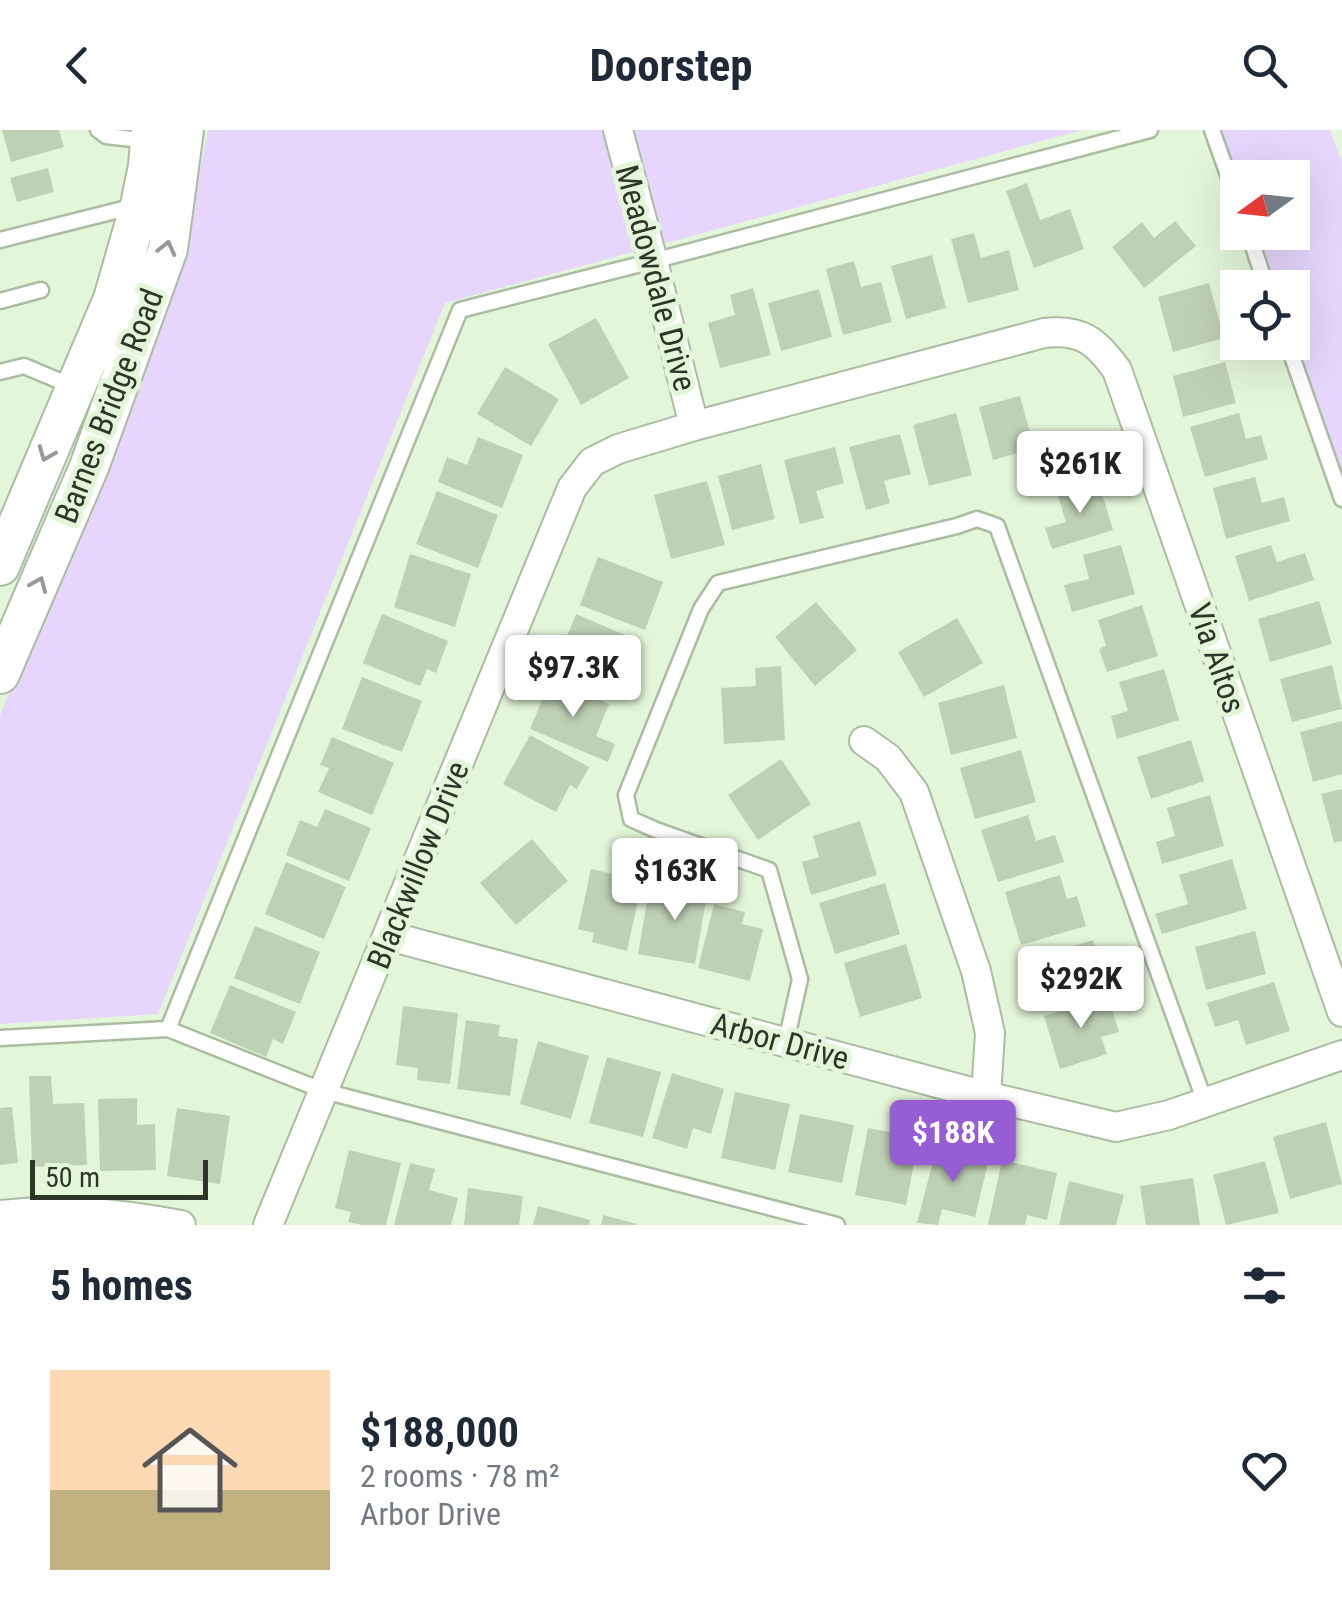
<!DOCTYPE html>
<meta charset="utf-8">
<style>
body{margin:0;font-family:"Roboto Condensed",sans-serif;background:#f2f2f3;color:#1f2937;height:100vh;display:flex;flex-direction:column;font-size:38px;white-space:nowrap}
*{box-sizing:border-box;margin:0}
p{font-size:32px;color:#747a83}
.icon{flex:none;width:55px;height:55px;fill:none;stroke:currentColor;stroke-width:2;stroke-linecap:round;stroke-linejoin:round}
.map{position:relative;height:1095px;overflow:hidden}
.details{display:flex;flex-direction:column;background:#fff;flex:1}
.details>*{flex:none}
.needle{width:65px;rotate:255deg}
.fabs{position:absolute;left:1220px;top:30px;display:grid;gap:20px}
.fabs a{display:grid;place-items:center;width:90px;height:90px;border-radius:0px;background:#fff;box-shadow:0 10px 40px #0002;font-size:50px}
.scale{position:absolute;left:30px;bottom:25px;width:178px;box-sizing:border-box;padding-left:10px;border:5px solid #2e362a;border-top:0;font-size:28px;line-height:35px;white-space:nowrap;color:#2e362a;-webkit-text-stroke:8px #e4f6d9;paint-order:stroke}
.price{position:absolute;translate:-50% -85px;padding:0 22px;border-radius:10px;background:#fff;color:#222;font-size:32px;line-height:65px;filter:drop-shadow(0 2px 5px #0008)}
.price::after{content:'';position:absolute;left:50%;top:60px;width:30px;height:22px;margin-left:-15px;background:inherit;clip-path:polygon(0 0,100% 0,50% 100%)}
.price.on{background:#975dd5;color:#fff}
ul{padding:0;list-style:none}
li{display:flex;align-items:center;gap:30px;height:250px;padding:0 50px}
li+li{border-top:2px solid #e0e1e3}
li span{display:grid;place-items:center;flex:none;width:280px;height:200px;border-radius:0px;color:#555}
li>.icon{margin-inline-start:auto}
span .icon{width:120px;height:120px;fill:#fffc;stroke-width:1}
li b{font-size:42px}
h2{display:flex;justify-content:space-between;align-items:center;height:120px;padding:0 50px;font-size:42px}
header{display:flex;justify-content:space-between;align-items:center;height:130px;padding:0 50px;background:#fff;font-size:45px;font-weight:700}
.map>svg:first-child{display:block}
.green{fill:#e6d6fd}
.building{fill:#bfd1b5}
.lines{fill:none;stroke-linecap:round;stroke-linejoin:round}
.lane-casing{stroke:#abbda1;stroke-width:19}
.street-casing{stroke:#abbda1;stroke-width:32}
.secondary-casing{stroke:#abbda1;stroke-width:42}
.lane{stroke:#fff;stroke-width:14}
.street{stroke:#fff;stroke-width:28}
.secondary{stroke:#fff;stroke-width:38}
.oneway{stroke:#969a94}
.labels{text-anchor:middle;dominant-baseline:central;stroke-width:10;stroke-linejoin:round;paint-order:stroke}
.street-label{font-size:32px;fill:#2e362a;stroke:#e4f6d9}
</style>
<header><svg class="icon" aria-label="back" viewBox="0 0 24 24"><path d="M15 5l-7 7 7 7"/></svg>Doorstep<svg class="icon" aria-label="search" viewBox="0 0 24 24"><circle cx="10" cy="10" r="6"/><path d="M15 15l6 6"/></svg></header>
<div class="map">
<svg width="1342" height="1095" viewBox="0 0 1342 1095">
<rect width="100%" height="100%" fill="#e4f6d9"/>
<!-- green -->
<path class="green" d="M208,0H1082L445,173L158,884L0,894V586L189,95Z
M1216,0H1330L1342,33V355L1292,212V158L1272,157L1253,103L1292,102V48H1238L1237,59Z"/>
<!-- building -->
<path class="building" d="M2,0H59L64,17L11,32Z
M48,38L54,62L17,72L10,48Z
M1027,53L1040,90L1070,79L1084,119L1034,138L1006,61Z
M1175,91L1196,116L1144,158L1112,117L1142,92L1154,108Z
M974,103L981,128L1009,120L1019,160L968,173L951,109Z
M932,125L946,178L906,189L891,136Z
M854,131L861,157L881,152L892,192L843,205L826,139Z
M1209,153L1224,208L1173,222L1158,167Z
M753,158L771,225L720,238L708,193L735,185L730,165Z
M819,159L832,207L781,221L768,173Z
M596,188L629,248L581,275L548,214Z
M1225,232L1236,273L1183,287L1173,246Z
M505,237L559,269L531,316L477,284Z
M1020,266L1034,318L993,330L979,277Z
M956,283L972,345L929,356L913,295Z
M1239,283L1246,309L1261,305L1268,329L1205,347L1190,297Z
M900,304L911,344L884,351L890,373L866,380L849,317Z
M478,307L523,325L502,378L438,352L447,327L467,335Z
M835,317L844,353L816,361L824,388L800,394L784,330Z
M761,334L775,389L732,400L718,346Z
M1255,347L1262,373L1284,367L1290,391L1226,409L1213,358Z
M1098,350L1113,400L1052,419L1045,398L1066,392L1057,363Z
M707,351L725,415L671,429L654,365Z
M437,361L498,385L478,438L416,414Z
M1121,415L1135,464L1072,482L1064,455L1089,449L1083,425Z
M1271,415L1277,432L1305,423L1314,450L1249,471L1235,426Z
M410,424L471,444L455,497L394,477Z
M598,427L663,452L645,500L580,475Z
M1319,471L1332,514L1270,532L1258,489Z
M816,472L857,520L815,556L775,507Z
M1142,475L1158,526L1107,542L1099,519L1106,516L1098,490Z
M382,484L448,511L436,543L427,539L420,556L363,533Z
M576,484L632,508L621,533L628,536L618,562L555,536Z
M957,488L983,533L924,567L898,522Z
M1332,535L1342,579L1292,592L1280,549Z
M781,536L785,610L724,614L721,558L756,556L755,538Z
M1164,539L1179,590L1117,609L1111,586L1128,581L1119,552Z
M362,547L422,571L402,622L342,599Z
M551,549L609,574L596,606L615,614L608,632L530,599Z
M1004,555L1017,608L951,625L938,573Z
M1342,591V644L1313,652L1300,602Z
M530,605L589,637L577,659L570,655L556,682L503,654Z
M332,607L394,633L372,685L318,662L329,638L320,635Z
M1191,610L1204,651L1151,669L1137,627Z
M1021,620L1036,672L975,689L960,638Z
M781,629L811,674L758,710L728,665Z
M1342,659V711L1334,713L1321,664Z
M1210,665L1224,716L1162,734L1156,712L1175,706L1167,678Z
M325,679L371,698L349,751L286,725L300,690L317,697Z
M1028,685L1036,711L1055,705L1064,732L998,752L981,700Z
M860,691L877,745L811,765L802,732L819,727L813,706Z
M532,709L568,751L516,795L480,753Z
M1232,729L1247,779L1162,804L1155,784L1188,774L1179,745Z
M286,732L346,757L324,809L265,784Z
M591,739L642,751L627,821L592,812L594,803L578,799Z
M688,743L710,747L695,834L638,824L648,765L682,771Z
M1060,745L1067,769L1077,766L1086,796L1021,815L1005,762Z
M885,753L900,804L835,824L819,773Z
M714,774L745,782L742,794L763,799L750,851L698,838Z
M255,796L320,822L300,874L234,848Z
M1255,801L1266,844L1206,860L1195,817Z
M1093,810L1107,860L1040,880L1026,830Z
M906,814L922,868L860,887L844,833Z
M1274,852L1290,901L1246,915L1238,890L1215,897L1207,873Z
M230,855L296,882L283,914L273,909L266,927L210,903Z
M1108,866L1119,902L1101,907L1107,924L1060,939L1044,886Z
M403,876L458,883L450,954L417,950L418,938L396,935Z
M466,890L500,895L498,906L518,909L510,966L457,959Z
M538,911L589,926L571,989L520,974Z
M607,927L661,942L643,1007L589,993Z
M672,943L724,959L711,1004L693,998L687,1019L652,1008Z
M29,946H51L53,974L84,973L87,1035L32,1037Z
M735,962L790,974L775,1040L721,1028Z
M137,968V995L155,994L156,1040L100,1041L98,969Z
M12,977L18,1033L0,1035V978Z
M177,978L230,986L220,1054L167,1046Z
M800,984L854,995L842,1053L788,1042Z
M1326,992L1342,1054L1290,1069L1273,1007Z
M868,998L901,1004L899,1014L917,1017L906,1075L855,1065Z
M937,1016L989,1029L975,1087L942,1079L938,1095L917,1093Z
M349,1020L401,1033L386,1095H362L348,1092L351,1082L335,1078Z
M1002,1030L1057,1043L1047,1090L1027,1085L1025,1095H988Z
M1265,1031L1279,1083L1226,1095L1213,1045Z
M410,1033L435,1039L429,1060L458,1068L451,1095H394Z
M1193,1048L1200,1095H1146L1140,1056Z
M1069,1051L1124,1065L1116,1095H1059Z
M468,1058L523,1066L519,1095H464Z
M538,1076L590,1090L589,1095H533Z
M603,1085L637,1094L636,1095H601Z"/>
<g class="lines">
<!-- lane casing -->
<g class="lane-casing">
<path id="lane" d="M98,0L106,6L150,11
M1212,0L1238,73
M1248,102L1267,158
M0,110L135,76
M0,171L41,160
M1287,212L1342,369
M0,242L24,236L74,257
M168,899L460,180L653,131L1150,0
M0,908L168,899L324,961L837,1095
M786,912L800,849L769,740L656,700L631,689L626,665L701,479L718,453L957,396L977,389L997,396L1205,972"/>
</g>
<!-- street casing -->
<g class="street-casing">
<path id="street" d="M618,0L653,131L694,296
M864,611L888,628L914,662L976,841L990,903L986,966
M389,806L986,966L1116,997L1169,985L1342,925
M0,1085C65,1078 118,1083 181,1095
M268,1095L572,358L592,332L618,319L694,296L1044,203C1082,199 1096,211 1117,240L1342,882"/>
</g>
<!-- secondary casing -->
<g class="secondary-casing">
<path id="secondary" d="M0,436L113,169L140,75L148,36L151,0
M0,544L89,337L168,119L184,0"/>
</g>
<!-- lane -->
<use href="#lane" class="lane"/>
<!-- street -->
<use href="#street" class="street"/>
<!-- secondary -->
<use href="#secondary" class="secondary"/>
</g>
<!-- one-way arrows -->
<defs><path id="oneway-chevron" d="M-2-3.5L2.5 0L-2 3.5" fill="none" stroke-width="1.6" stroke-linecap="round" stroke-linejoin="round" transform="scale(2.5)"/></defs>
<g class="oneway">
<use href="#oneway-chevron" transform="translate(167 118) rotate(-76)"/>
<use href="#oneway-chevron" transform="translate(46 324) rotate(112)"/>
<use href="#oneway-chevron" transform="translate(39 454) rotate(-67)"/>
</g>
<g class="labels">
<!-- street labels -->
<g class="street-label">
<text transform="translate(656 148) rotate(75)">Meadowdale Drive</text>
<text transform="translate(109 276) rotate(-69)">Barnes Bridge Road</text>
<text transform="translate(1217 528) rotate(71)">Via Altos</text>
<text transform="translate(418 735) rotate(-68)">Blackwillow Drive</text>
<text transform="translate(780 911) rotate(15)">Arbor Drive</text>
</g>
</g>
</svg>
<div class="fabs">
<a><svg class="needle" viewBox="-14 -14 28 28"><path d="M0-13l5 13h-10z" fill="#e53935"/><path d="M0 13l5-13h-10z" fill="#747a83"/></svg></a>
<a><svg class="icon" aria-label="locate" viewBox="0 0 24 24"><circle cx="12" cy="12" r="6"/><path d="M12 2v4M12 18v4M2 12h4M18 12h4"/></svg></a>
</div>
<div class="scale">50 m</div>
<b class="price" style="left:1080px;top:386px">$261K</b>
<b class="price" style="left:573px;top:590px">$97.3K</b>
<b class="price" style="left:675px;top:793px">$163K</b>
<b class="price" style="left:1081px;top:901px">$292K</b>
<b class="price on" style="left:953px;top:1055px">$188K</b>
</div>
<section class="details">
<h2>5 homes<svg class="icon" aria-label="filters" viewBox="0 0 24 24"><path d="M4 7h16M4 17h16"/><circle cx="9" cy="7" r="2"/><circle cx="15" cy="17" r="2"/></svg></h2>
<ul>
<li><span style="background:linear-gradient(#ffd9b3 60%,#c2b280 0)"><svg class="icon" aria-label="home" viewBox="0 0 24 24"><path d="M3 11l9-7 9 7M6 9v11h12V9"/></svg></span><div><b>$188,000</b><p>2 rooms · 78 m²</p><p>Arbor Drive</p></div><svg class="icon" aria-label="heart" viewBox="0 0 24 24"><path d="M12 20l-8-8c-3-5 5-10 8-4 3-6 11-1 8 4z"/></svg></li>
</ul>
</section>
